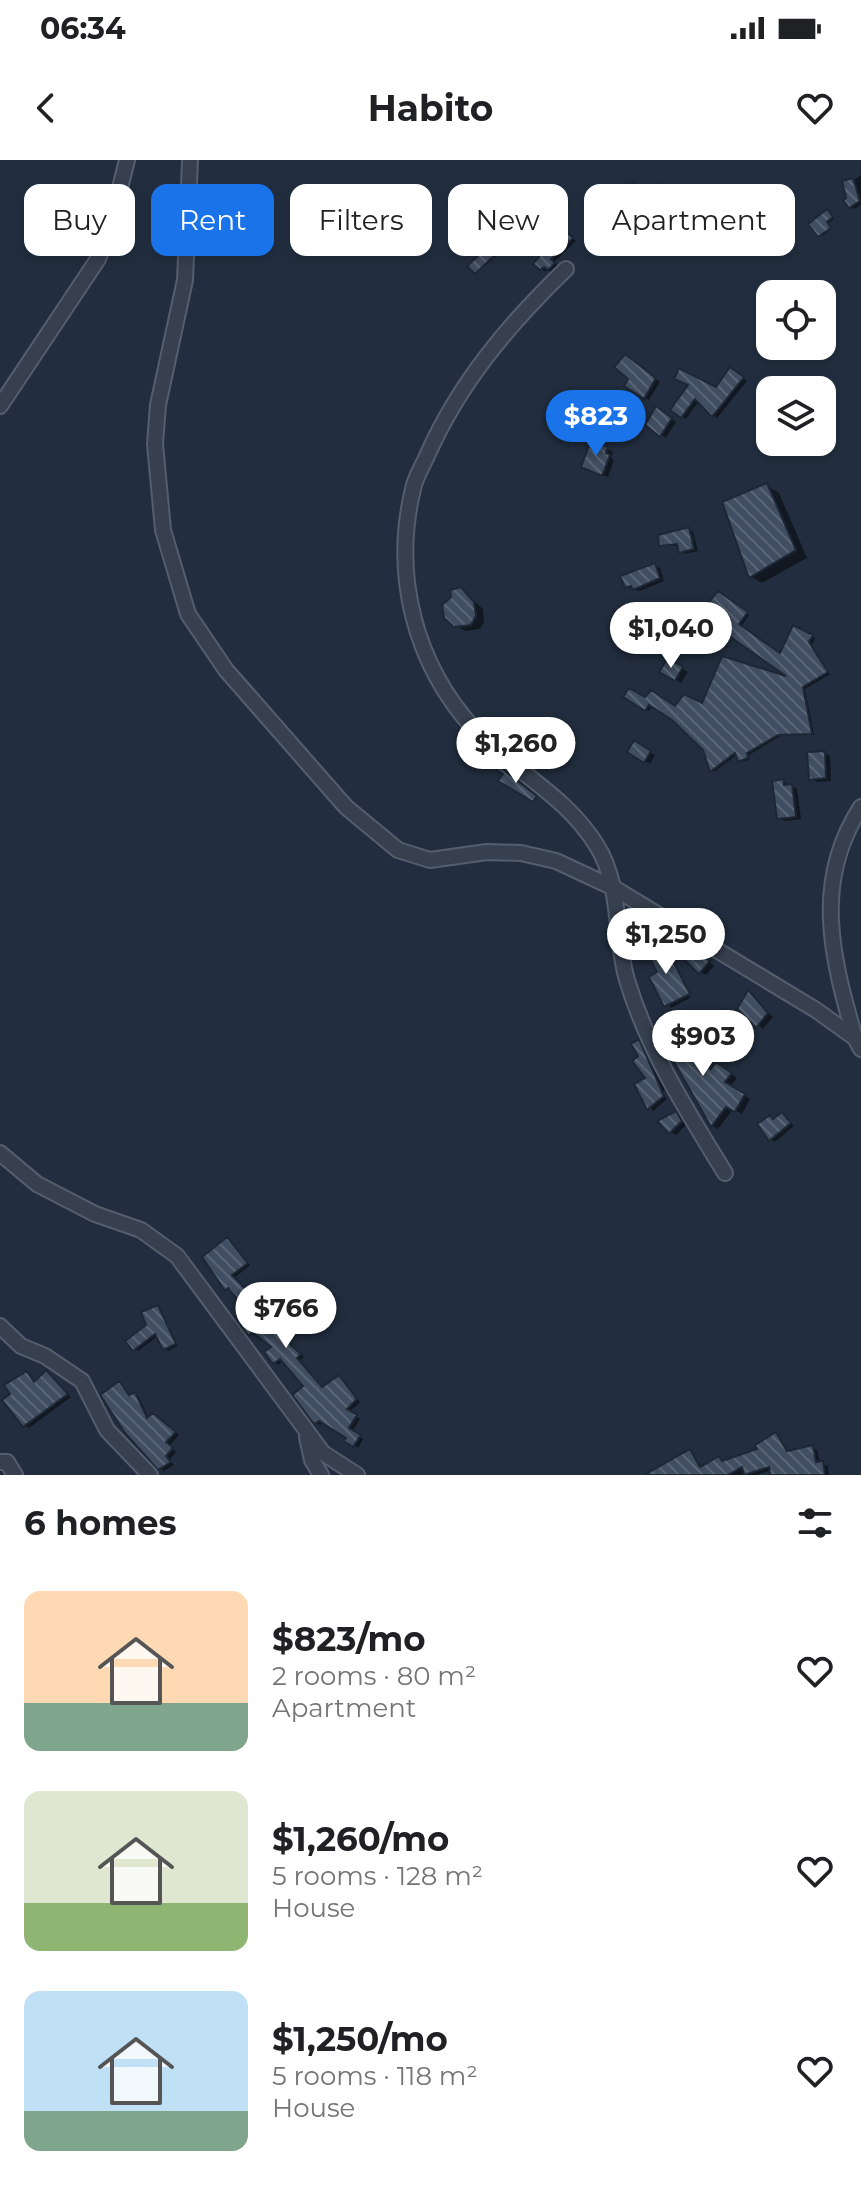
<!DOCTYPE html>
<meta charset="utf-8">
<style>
body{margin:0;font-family:Montserrat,sans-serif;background:#f6f6f6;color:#202124;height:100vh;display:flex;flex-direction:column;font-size:30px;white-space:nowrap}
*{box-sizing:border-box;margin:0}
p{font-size:26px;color:#757577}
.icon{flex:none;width:44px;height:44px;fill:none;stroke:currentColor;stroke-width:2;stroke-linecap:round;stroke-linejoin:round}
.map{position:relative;height:1315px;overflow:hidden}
.panel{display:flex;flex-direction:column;background:#fff;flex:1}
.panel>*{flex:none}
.hud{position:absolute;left:24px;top:24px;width:814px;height:72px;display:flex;gap:16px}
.buttons{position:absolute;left:756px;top:120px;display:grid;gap:16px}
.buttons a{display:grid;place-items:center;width:80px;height:80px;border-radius:16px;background:#fff;box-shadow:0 4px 12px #0003;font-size:40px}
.price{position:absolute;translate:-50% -68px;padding:0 18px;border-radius:28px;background:#fff;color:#222;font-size:26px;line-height:52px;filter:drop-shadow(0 2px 4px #0008)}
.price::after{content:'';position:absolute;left:50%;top:48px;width:24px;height:18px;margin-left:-12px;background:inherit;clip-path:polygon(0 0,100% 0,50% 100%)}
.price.selected{background:#1a73e8;color:#fff}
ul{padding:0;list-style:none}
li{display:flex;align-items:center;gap:24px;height:200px;padding:0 24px}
li span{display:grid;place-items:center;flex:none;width:224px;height:160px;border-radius:16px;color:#555}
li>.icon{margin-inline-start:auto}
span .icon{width:96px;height:96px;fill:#fffc;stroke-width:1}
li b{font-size:34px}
h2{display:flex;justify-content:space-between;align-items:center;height:96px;padding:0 24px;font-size:34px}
.tag{padding:0 28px;border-radius:16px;background:#fff;box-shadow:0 4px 12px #0003;font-size:28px;line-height:72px}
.tag.selected{background:#1a73e8;color:#fff}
.status{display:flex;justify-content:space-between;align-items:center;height:56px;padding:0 40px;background:#fff;direction:ltr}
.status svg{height:22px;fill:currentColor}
header{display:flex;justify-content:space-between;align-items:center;height:104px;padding:0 24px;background:#fff;font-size:36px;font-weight:700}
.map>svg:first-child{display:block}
.shadow{fill:#0007}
.building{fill:url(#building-back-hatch);stroke:#1d2736;stroke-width:2}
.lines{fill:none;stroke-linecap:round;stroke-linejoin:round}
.street-casing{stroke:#545e6d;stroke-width:18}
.street{stroke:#36404f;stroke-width:14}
</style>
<div class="status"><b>06:34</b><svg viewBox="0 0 49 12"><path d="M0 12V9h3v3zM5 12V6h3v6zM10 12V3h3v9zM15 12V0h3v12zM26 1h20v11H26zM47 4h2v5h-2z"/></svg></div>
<header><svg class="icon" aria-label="back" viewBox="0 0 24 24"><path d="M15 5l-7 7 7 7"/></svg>Habito<svg class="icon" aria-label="heart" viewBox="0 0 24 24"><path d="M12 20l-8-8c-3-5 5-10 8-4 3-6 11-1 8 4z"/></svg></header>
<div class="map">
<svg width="861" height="1315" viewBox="0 0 861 1315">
<defs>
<pattern id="building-back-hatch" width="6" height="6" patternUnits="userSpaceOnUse" patternTransform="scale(2)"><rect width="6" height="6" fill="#414e61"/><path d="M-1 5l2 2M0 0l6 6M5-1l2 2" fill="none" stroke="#5a6676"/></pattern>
</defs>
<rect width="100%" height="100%" fill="#222e3f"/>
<!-- shadow -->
<path class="shadow" d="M861,15V44L855,49L851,47L854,20Z
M669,30L678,39L664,55L670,60L658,73L653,70L652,40Z
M829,53L834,59L828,64L831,69L822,77Z
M564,70L576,81L554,102L558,106L553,111H545L541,109Z
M495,86L501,92L476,113Z
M630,199L660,222L649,240L626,226L631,218Z
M731,210L747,221L717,258L699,241L686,259L673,249L690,224L717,230Z
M662,252L676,262L666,278L661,275Z
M588,254L595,261L589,271L577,266Z
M607,289L613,292L611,298L614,300L608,317L589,310Z
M767,326L779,333L807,398L762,423L750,416Z
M689,369L693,372L698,391L685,394L679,386L661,385Z
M655,405L660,408L664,421L640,431L627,427Z
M461,429L483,449L484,462L480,469L465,471L455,465Z
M718,433L749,455L741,467L781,496L794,468L815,478L812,485L830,514L805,529L814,575H782L749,595L750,599L743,602L738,594L714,612L704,589L674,559L653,545L649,551L626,537L676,549L703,545L795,521L701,454Z
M668,501L688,512L681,523L662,511Z
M635,583L655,595L650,604L630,591Z
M824,593L830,596L831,621L817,622L811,618Z
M783,621L797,629L801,659L785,661L779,658Z
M679,781L714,806L706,815L700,812Z
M663,784L690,838L671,848L651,817L659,813L650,789Z
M749,833L773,857L763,869L739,849Z
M679,868L686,872L702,901L712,910L723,908L737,918L730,927L750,939L742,954L733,949L718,969L712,966L662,878Z
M639,882L665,930L662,933L667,939L653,951L637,925L649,919Z
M676,953L686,965L676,975L671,972Z
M782,954L794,966L775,982L770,979L775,960Z
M228,1079L250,1105L234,1118L274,1158L267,1165L304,1197L300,1201L324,1229L339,1217L360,1242L349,1252L360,1259L352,1272L363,1279L358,1288L324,1261L320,1265L316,1263L306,1226L284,1200L278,1205L274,1202L275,1187L256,1173L251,1174L244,1166L253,1154L232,1130H227L205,1097Z
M158,1147L178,1186L168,1191L158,1176L138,1191L135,1189Z
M27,1213L36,1223L46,1213L71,1237L29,1268L24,1265L12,1234Z
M119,1224L131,1236L139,1237L149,1259L166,1264L179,1275L169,1286L176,1292L170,1299L174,1305L164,1311L160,1308Z
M776,1275L789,1292L812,1287L817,1290L820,1303L828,1306L829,1315H772L771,1310L757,1315H651L690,1291L702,1308L719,1299L725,1302L759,1290Z"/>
<!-- building -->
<path class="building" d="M853,18L860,41L849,48L843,40L846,38L842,21Z
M633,22L651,38L663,25L674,35L660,51L666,56L652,72L622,45Z
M827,49L833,57L827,62L831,68L818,77L808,64Z
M563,68L573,78L551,99L555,103L548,110L544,107L540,110L533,104Z
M493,82L500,90L475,114L467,106Z
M625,194L656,218L644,239L624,226L628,219L614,207Z
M730,207L744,217L712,257L695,239L681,258L670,250L688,225L674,219L679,208L716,227Z
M656,246L672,258L660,277L645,265Z
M583,249L591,257L584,269L570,264Z
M591,280L608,287L606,293L610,295L602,316L581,307Z
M767,323L796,390L749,418L722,342Z
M689,367L694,389L679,393L677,384L659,386L658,375Z
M655,403L660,418L633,430L631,426L625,428L620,416Z
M461,427L474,442L476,456L471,465L454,467L444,458L442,445L451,437L450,430Z
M718,431L748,452L739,464L780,493L793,465L813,475L809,482L828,512L803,527L812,574L778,575L747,593L748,598L738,602L735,593L710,612L703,590L672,560L649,545L645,551L623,537L629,528L645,537L651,530L675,546L684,534L702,543L722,496L786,516L699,455Z
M668,498L683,507L675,521L659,512Z
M634,580L651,591L644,603L627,592Z
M825,591L826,618L809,620L807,592Z
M499,606L537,636L533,642L498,621L503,614L496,610Z
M784,619V625L792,624L796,657L777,659L772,621Z
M673,775L710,801L699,814L667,783Z
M663,782L690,834L664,847L649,817L657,812L648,795V788Z
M748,830L768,853L756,868L737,849Z
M679,866L696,895L711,909L716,902L732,913L725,922L745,934L735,952L726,947L711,967L660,877Z
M639,879L664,936L647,950L634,924L645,918L632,901L638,896L631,884Z
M676,951L682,961L669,974L657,961Z
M782,952L791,963L769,981L757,964L770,955L773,959Z
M227,1077L248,1103L232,1115L272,1155L265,1162L301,1194L297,1198L322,1227L339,1215L357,1239L347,1249L357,1255L349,1268L361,1275L353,1287L344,1281L346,1278L319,1261L315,1264L311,1260L292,1235L303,1226L280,1199L273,1204L264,1192L271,1187L252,1172L249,1176L241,1166L250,1154L228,1128L225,1131L202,1097Z
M158,1145L176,1184L163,1190L155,1174L133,1191L125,1181L146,1165L141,1152Z
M46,1210L68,1234L23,1267L2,1240L10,1234L4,1225L27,1211L34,1222Z
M119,1221L129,1235L135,1232L147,1258L153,1253L176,1272L166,1282L173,1288L166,1296L171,1302L158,1310L125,1273L100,1235Z
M776,1272L787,1291L813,1285L816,1302L823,1301L825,1315H770L769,1307L744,1315L742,1307L728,1315H644L690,1289L700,1307L719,1296L722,1301L757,1289L755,1285Z"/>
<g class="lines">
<!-- street casing -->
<g class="street-casing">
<path id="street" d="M190,0L185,120L158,245L155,284L163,370L188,454L226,510L346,647L398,690L430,700L487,692L521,693L556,701L614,728L816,850L855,878L861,889
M566,109C509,164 459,223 427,296C422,307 415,318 413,329C392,416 415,505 475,570C514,612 566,635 597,686C622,726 614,776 627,820C648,890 687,951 725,1013
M0,246L98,99L111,64L127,0
M855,878C832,798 812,722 861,647
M0,993L37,1024L95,1054L141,1070L177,1096L323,1293L357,1315
M0,1166L21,1186L45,1196L82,1221L107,1270L150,1315
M307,1277L312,1300L321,1315
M0,1302H7L15,1315"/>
</g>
<!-- street -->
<use href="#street" class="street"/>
</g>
</svg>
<div class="buttons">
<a><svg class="icon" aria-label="locate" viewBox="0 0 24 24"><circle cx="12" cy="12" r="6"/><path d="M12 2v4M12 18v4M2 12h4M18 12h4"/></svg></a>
<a><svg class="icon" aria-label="layers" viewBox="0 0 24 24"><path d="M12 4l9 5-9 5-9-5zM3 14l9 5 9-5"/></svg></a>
</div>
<b class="price selected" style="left:596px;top:298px">$823</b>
<b class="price" style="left:671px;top:510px">$1,040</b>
<b class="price" style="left:516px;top:625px">$1,260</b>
<b class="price" style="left:666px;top:816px">$1,250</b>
<b class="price" style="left:703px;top:918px">$903</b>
<b class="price" style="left:286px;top:1190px">$766</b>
<div class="hud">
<a class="tag">Buy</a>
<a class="tag selected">Rent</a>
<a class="tag">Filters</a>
<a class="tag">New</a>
<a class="tag">Apartment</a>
</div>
</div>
<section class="panel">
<h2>6 homes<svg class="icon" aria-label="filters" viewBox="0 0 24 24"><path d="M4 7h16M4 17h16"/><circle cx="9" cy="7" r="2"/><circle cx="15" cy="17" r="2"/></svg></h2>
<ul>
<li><span style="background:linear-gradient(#ffd9b3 70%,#7fa58c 0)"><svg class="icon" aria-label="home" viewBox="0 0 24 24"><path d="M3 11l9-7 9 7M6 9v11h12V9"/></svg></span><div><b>$823/mo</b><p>2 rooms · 80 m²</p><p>Apartment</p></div><svg class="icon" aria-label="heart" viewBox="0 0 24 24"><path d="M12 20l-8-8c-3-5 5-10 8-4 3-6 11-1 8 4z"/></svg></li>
<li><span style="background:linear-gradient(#dfe7d0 70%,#8fb573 0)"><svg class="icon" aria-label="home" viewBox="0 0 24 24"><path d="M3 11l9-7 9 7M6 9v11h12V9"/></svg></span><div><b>$1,260/mo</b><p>5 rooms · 128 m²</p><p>House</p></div><svg class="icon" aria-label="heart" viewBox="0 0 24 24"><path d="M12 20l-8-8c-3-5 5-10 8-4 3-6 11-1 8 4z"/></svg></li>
<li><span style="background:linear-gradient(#bfe0f5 75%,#7fa58c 0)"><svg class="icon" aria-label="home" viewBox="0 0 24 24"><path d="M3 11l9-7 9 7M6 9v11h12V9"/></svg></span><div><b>$1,250/mo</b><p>5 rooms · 118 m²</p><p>House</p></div><svg class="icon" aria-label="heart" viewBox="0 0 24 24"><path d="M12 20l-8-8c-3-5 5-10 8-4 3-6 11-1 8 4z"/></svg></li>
</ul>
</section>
